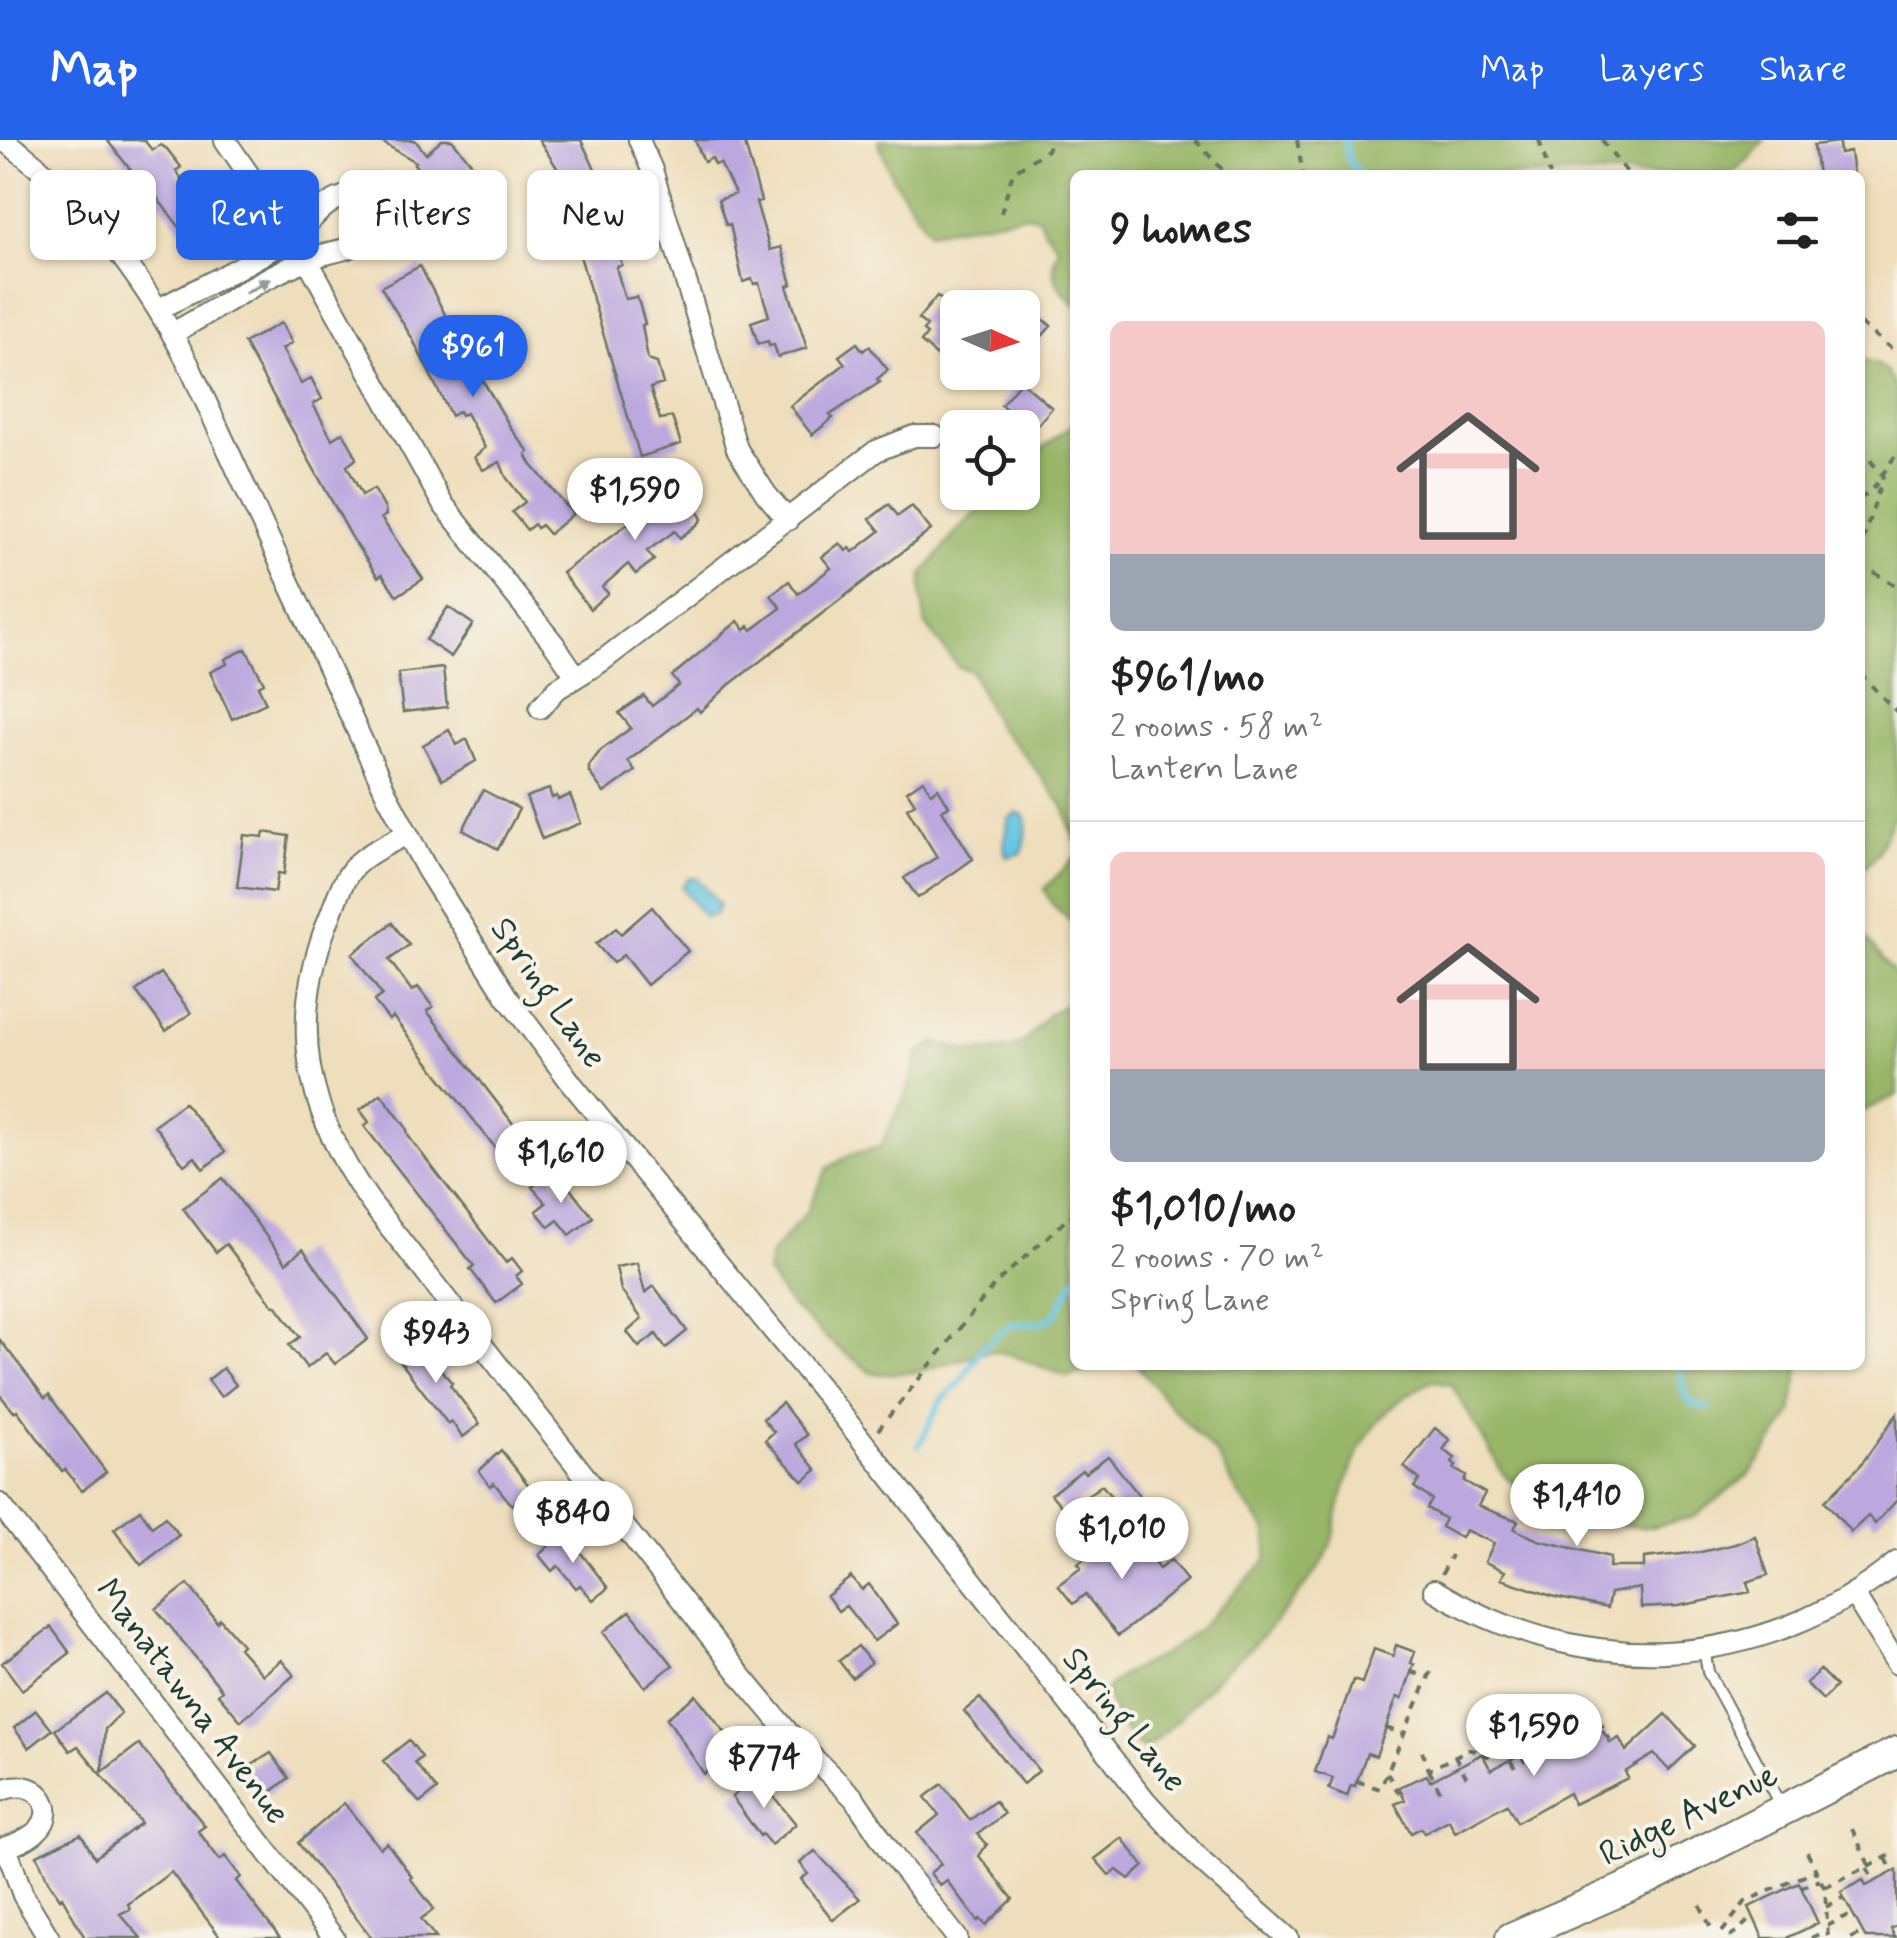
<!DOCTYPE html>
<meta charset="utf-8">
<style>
body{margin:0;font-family:Mynerve,sans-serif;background:#f6f6f6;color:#222;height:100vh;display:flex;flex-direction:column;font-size:38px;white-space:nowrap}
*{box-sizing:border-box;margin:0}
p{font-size:32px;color:#767676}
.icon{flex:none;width:55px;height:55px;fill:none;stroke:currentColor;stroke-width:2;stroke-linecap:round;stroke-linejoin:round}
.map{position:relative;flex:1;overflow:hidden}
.details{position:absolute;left:1070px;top:30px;width:795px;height:1200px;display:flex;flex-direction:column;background:#fff;border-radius:15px;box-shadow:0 2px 8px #0004}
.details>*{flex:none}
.hud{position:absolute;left:30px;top:30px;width:890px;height:90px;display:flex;gap:20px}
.needle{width:65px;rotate:93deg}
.buttons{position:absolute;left:940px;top:150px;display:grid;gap:20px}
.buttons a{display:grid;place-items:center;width:100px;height:100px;border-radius:15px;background:#fff;box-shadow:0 2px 8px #0004;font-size:50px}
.price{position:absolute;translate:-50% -85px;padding:0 22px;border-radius:35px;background:#fff;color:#222;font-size:32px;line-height:65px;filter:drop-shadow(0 2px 5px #0008)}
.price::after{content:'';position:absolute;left:50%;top:60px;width:30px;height:22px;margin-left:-15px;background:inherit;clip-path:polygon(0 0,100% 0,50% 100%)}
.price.active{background:#2563eb;color:#fff}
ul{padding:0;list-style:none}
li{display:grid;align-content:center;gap:20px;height:530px;padding:0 40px}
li+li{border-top:2px solid #e0e0e0}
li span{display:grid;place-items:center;height:310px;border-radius:15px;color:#555}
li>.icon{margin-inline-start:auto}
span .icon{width:180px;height:180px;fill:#fffc;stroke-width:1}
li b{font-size:42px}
h2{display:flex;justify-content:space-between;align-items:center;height:120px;padding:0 40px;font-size:42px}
.pill{padding:0 35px;border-radius:15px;background:#fff;box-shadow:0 2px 8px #0004;font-size:35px;line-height:90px}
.pill.active{background:#2563eb;color:#fff}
header{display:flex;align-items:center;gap:60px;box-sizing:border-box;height:140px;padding:0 50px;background:#2563eb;color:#fff}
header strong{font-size:48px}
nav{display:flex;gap:55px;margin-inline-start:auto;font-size:35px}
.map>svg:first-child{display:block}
.forest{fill:#97b668;stroke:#5b7a4e;stroke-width:2.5}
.water{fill:#66c5e4;stroke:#42818c;stroke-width:2.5}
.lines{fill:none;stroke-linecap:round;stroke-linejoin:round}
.stream{stroke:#66c5e4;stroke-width:6}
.building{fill:#bca8df}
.lane-casing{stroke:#687564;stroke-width:14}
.street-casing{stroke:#687564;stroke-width:24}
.primary-casing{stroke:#687564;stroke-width:34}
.path{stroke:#687564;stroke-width:4;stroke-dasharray:8 8;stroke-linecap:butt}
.lane{stroke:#fff;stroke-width:10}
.street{stroke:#fff;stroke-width:20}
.primary{stroke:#fff;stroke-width:30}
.oneway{fill:#8f9e9a}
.labels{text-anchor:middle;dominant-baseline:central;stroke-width:8;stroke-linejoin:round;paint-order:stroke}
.street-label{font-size:35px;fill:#1f3d34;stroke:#f7f3e8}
</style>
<header>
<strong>Map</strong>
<nav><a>Map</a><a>Layers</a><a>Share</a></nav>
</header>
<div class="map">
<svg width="1897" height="1798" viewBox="0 0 1897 1798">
<rect width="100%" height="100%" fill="#f7f3e8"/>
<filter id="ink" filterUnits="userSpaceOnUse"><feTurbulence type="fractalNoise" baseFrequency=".01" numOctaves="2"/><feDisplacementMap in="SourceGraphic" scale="20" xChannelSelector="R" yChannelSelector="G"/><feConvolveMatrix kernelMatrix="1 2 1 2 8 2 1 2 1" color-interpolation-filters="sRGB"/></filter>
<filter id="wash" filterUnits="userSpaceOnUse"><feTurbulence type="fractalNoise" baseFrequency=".0048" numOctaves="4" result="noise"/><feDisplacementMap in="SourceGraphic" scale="40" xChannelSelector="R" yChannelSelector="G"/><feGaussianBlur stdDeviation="2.25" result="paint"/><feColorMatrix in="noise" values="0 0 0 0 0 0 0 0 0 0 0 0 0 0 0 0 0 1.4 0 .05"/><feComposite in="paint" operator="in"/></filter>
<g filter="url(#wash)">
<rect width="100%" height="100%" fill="#efdebc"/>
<!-- forest -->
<path class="forest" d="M878,0H1764L1749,19L1728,35H1075V165C1059,148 1045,131 1059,108L1044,90L1038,77L1024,75L929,92L892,37Z
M1860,221C1884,222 1892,234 1897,256V669L1877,714L1860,731Z
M1075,282V702L1064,667L1024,614L998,588L971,531L958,527L926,485L921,454L923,434L958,390L997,353L1022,352L1023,324Z
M1075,718V785L1052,764L1044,749Z
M1860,791L1897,837V955L1860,972Z
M1075,859V1225H1105L1068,1237L1009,1214L990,1211L917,1232L880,1234L871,1232L833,1204L788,1163L767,1132L771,1114L807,1071L828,1028L852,1014L880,1007L908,950L919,913L935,902L970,912L1010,909L1026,900L1049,874Z
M1137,1225H1800L1791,1275L1751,1333L1694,1377L1652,1387L1590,1383L1531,1358L1504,1335L1452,1245L1435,1240C1376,1266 1354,1308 1339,1369C1334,1389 1332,1409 1320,1426C1299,1454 1275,1484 1250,1508C1241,1517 1230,1524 1221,1533C1196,1559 1174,1586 1145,1609C1127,1601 1109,1568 1106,1549L1122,1535L1166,1513L1197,1491L1267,1419V1391L1239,1355L1217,1315L1171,1267Z"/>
<!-- water -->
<path class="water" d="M1016,673L1023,675C1029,684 1026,703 1022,713L1007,717C1000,706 1009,692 1008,679Z
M689,738L698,739L719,764L715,775L704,777L682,747Z"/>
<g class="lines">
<!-- stream -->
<path class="stream" d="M1345,0L1348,19L1359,35
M1678,1225C1686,1248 1677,1264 1708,1268
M919,1305L941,1261L958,1245L983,1207L1012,1184L1039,1183L1054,1177L1075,1138"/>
</g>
<g id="blocks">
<!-- building -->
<path class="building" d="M107,0H144L152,10L161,5L167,9L181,27L176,31L202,67L205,65L219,82L191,102L151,50L148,52Z
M378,0H415L426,14L442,0H452L473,25L440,54L414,24L416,22Z
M539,0H581L600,40L597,50L593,53L609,92L615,91L622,111L618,112L622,125L616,127L625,159L636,157L639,163L645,184L642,185L648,220L657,223L663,244L650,248L660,279L672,277L681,304L640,317L575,99L581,97L552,39L561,34Z
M695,0H754L745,4L761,61L756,62L770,110L781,107L792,144L787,146L807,208L778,217L774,205L769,206L768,201L758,204L751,182L769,176L759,143L754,144L752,139L743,142L730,84L726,85L718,60L735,54L720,23L715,25L712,18L704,22Z
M1839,2L1840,14L1850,12L1853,35H1818L1814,5Z
M483,70V100H448V95H438L437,71Z
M420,126L453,190L449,192L473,237L479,234L512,290L529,312L526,314L531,324L573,374L549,394L541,385L537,388L534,384L527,390L512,372L525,362L506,337L500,322L483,330L474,317L485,308L466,273L461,275L459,271L451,276L412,198L381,147Z
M937,156L958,173V194L938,217L921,202L927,194L923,191L927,186L918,179Z
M1022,162L1051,186L1022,219Z
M281,183L292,203L282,209L301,244L311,238L322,259L313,264L332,299L343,292L354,312L356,319L347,326L362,355L374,349L385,369L386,375L381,378L423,439L397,456L382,434L378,437L354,401L244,203Z
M857,203L863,211L869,206L888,230L877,239L880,242L830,275L833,278L812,295L790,266L845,224L839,216Z
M1021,241L1052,268L1022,303V288L1008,277L1011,273L1001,265Z
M686,340L704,363L697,369L702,379L698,384L680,398L675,391L647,411L654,420L636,434L628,424L602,447L608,453L590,469L562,433Z
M889,364L898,376L912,366L931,390L729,545L700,572L697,568L628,621L635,631L604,653L589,632V626L601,610L631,588L619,573L644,556L652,566L679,545L672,536L738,481L745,490L749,486L752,490L781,468L771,455L789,441L798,454L831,428L822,417L840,403L846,411L850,408L853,412L880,391L870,379Z
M448,467L473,484L451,517L426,500Z
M246,509L264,543L258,546L266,563L232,579L210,532L227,524L225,519Z
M443,528L447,567L403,572L398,533Z
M449,590L457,605L467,599L476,621L442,640L423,605Z
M923,640L931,653L938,648L949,666L942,670L973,719L918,758L904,738L937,717L907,668L915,663L907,651Z
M549,649L552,658L557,656L558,660L570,655L581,683L542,699L526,657Z
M483,650L519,669L498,709L463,690Z
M264,692L289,696L284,734L278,733L275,752L237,747L244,695L263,697Z
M652,767L688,811L647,845L623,815L613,823L596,804L616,788L621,794Z
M392,783L409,805L389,820L412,851L418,847L433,867L427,871L531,1007L508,1024L393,877L389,880L374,861L382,855L352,814Z
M161,833L191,873L166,891L136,851Z
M381,954L406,987L409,997L506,1123L512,1118L522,1131L516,1136L522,1144L496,1163L470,1129L474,1126L364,986L369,982L360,970Z
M184,963L225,1012L203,1029L195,1017L184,1025L154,985Z
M549,1033L562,1050L567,1045L593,1077L570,1095L558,1080L549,1087L536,1071L546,1063L532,1047Z
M223,1038L286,1123L303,1109L368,1199L335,1224L326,1213L307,1228L289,1205L300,1197L276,1165L274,1166L226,1104L216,1112L183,1068Z
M637,1123L645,1153L654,1146L687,1191L666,1208L656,1194L639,1207L627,1192L642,1179L621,1150L616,1127Z
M413,1196L452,1243L450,1245L480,1284L463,1297L451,1281L448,1284L393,1212Z
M0,1200L45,1258L49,1255L106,1332L82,1351L65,1329L62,1331L17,1270L14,1272L0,1255Z
M223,1228L236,1245L221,1257L208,1240Z
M782,1263L807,1295L796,1304L817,1330L803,1341L765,1300L774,1292L763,1279Z
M1897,1274V1360L1875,1384L1868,1376L1851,1392L1825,1361L1860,1326Z
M1435,1288L1450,1300L1443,1310L1455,1318L1452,1323L1456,1326L1454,1329L1466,1336L1464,1341L1485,1353L1478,1366L1518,1381L1514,1389L1538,1400L1610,1417L1609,1427H1644V1418L1701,1412L1735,1404L1755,1396L1768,1435L1747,1442L1750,1452L1678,1466L1641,1468L1640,1448L1610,1453L1607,1468L1555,1457L1501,1439L1505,1431L1485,1422L1494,1403L1465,1390L1461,1398L1441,1387L1445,1379L1427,1368L1432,1360L1414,1347L1420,1340L1404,1327Z
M501,1310L544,1365L528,1378L516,1362L512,1365L494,1343L490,1346L479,1331Z
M1108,1316L1142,1359L1124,1373L1102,1345L1065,1371L1051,1354L1082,1330L1085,1333Z
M140,1370L152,1387L165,1377L179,1395L141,1425L114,1389Z
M1126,1387L1159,1429L1171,1420L1187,1441L1118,1496L1085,1454L1073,1464L1058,1445L1081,1428L1078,1424Z
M564,1391L608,1448L593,1460L580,1445L576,1448L558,1426L552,1431L539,1415Z
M851,1437L862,1450L869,1444L897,1484L874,1501L846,1466L838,1471L827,1456Z
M188,1444L217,1482L220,1479L242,1505L239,1508L263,1535L281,1520L294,1535L241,1581L218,1554L222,1550L156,1469Z
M630,1471L673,1525L645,1547L603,1492Z
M51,1487L70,1513L22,1550L2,1523Z
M1396,1505L1415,1512L1411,1523L1414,1524L1402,1559L1397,1557L1376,1616L1367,1613L1355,1646L1351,1645L1347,1656L1329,1649L1333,1638L1315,1632L1327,1597L1332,1599L1353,1540L1362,1543L1374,1509L1393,1516Z
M858,1506L871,1523L852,1538L839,1521Z
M1820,1530L1836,1546L1823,1560L1806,1543Z
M106,1553L121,1573L105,1589L102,1632L139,1604L205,1686L198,1691L220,1720L225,1716L241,1737L236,1741L280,1798H221L171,1732L128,1764L130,1769L120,1774L141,1798H85L62,1757L60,1759L48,1741L37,1715L81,1694L95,1718L141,1683L78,1606L70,1611L55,1590Z
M696,1555L738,1609L704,1634L667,1578Z
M980,1558L1039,1631L1023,1644L964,1571Z
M36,1570L52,1590L29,1608L14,1588Z
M1666,1574L1695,1606L1669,1630L1654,1614L1625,1632L1628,1638L1574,1664L1569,1653L1517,1682L1507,1664L1455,1692L1449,1680L1424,1693L1421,1688L1411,1693L1395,1664L1405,1660L1399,1647L1427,1635L1430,1641L1482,1614L1491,1630L1543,1602L1549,1613L1564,1605L1567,1610L1603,1591L1610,1603L1619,1598L1626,1611Z
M409,1600L422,1617L415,1623L437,1650L420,1663L383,1621Z
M271,1613L289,1638L262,1659L241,1632Z
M757,1636L796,1684L771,1705L762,1694L760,1696L732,1657Z
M942,1644L970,1680L995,1661L1004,1674L978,1694L987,1704L979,1716L1013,1759L986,1785L980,1779L978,1781L947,1741L940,1746L930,1733L941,1724L917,1693L939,1675L925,1657Z
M344,1663L380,1708L387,1703L412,1737L410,1738L434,1769L421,1779L436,1798H372L298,1703Z
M1122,1698L1144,1726L1129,1739L1117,1730L1109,1735L1095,1719Z
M815,1711L860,1759L833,1780L801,1739L808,1734L800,1723Z
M1897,1730V1786L1891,1789L1895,1798H1866L1841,1752L1863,1740L1866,1746Z
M1799,1743L1818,1783L1787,1798H1763L1749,1767Z"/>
</g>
</g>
<g filter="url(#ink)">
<use href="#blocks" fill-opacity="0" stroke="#687564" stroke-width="2.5"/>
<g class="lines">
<!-- lane casing -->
<g class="lane-casing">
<path id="lane" d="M1704,1508L1708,1532L1782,1668"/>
</g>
<!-- street casing -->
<g class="street-casing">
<path id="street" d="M3,0C83,56 142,135 187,221L388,657L427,730L507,857L572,944L842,1275L1145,1660L1200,1720L1288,1798
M225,0L307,119L442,363L554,504L576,536
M639,0L652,30L737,309L766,354L788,380
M159,169C202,146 249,125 290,98C314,83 319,61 353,54C372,50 382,65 382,81C369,111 334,109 309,119C262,137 217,169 173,193
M540,568L557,549L602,521L876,311L914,296H935
M407,694C390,703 369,712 355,726C341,741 336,762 328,781C287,886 307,974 371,1063L743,1538L792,1597L854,1658L891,1713L957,1798
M0,1364L334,1798
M1434,1450C1582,1540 1761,1534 1897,1422
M1853,1453L1897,1524
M0,1651C35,1634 61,1669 37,1691C28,1700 12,1705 0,1710
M6,1707L23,1755L49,1798"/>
</g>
<!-- primary casing -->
<g class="primary-casing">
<path id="primary" d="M1511,1798L1649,1738L1897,1612"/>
</g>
<!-- path -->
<path class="path" d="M1195,0L1227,35
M1297,0L1303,35
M1539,0L1550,35
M1602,0L1629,35
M1001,73L1013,32L1047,10L1051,0
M1860,184L1897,213
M1860,308L1883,336L1860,410
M1860,359L1872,350L1897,313
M1860,424L1897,446
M1860,534L1897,572
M878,1290L996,1143L1075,1072
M1442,1434L1451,1415
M1411,1532L1428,1537
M1386,1588L1404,1594
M1561,1590L1576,1618
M1520,1598L1525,1557
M1514,1601L1528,1628
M1503,1607L1518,1634
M1422,1611L1429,1630L1469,1609L1488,1616L1520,1598L1541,1601L1586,1576L1601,1584L1610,1600
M1455,1616L1468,1640
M1429,1630L1442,1655
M1387,1633L1403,1660
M1357,1641L1380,1649L1431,1532
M1852,1689L1869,1725
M1807,1712L1825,1749L1828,1798
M1886,1718L1893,1732
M1867,1728L1874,1742
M1825,1747L1897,1712
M1801,1748L1820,1740
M1700,1765L1713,1792
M1826,1767L1844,1757
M1827,1786L1853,1773
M1722,1792L1746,1761L1816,1731
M1730,1797L1753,1777
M1761,1798H1763
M1811,1798L1825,1791
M1851,1798L1863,1792
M1896,1798L1897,1797"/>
<!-- lane -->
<use href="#lane" class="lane"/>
<!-- street -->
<use href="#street" class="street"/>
<!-- primary -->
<use href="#primary" class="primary"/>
</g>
<!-- one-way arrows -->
<defs><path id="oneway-solid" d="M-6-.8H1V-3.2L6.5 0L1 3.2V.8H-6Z" transform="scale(2.5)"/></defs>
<use class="oneway" href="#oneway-solid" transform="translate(258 146) rotate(-29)"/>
</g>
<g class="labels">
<!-- street labels -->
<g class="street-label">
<text transform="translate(548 853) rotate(55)">Spring Lane</text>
<text transform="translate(192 1562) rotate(53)">Manatawna Avenue</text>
<text transform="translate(1124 1580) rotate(51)">Spring Lane</text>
<text transform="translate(1689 1675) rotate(-26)">Ridge Avenue</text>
</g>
</g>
</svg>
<div class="buttons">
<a><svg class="needle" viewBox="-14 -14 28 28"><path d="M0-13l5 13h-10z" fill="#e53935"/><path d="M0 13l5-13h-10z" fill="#767676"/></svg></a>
<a><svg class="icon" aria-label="locate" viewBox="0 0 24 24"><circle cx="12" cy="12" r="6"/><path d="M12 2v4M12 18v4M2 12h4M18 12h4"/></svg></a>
</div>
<b class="price active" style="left:473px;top:260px">$961</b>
<b class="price" style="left:635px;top:403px">$1,590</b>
<b class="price" style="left:561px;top:1066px">$1,610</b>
<b class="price" style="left:436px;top:1246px">$943</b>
<b class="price" style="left:1577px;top:1409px">$1,410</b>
<b class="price" style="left:573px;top:1426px">$840</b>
<b class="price" style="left:1122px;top:1442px">$1,010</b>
<b class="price" style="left:1534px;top:1639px">$1,590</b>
<b class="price" style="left:764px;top:1671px">$774</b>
<div class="hud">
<a class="pill">Buy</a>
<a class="pill active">Rent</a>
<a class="pill">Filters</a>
<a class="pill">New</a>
</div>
<section class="details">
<h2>9 homes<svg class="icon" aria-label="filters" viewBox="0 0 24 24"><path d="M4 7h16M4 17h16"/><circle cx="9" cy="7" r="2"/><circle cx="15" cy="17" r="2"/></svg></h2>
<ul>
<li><span style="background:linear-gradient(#f6c9c9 75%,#9aa5b1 0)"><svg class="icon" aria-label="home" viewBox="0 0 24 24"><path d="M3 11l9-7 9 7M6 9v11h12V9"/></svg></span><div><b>$961/mo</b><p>2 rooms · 58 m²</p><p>Lantern Lane</p></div></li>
<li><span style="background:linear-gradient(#f6c9c9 70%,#9aa5b1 0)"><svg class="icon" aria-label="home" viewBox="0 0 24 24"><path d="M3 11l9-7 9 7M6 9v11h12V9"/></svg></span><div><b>$1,010/mo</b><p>2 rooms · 70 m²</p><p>Spring Lane</p></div></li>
</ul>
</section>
</div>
